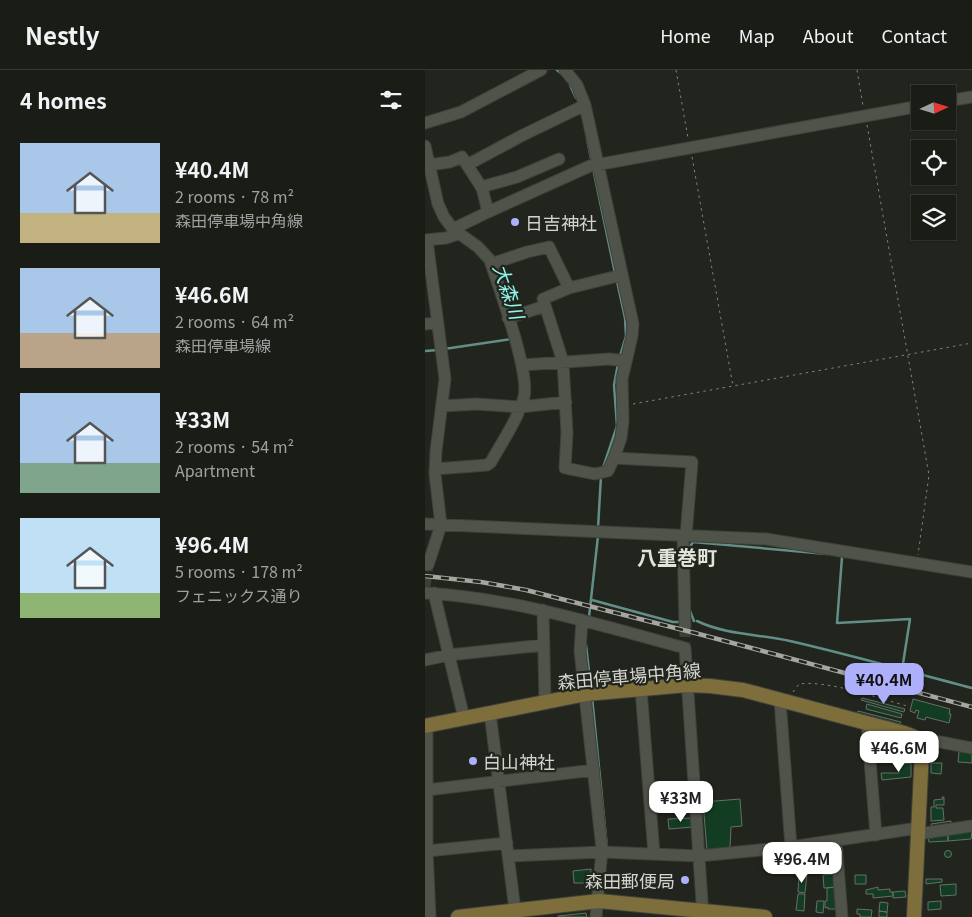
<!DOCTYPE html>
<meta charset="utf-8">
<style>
body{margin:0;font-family:Georgia,"Noto Sans JP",serif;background:#23251f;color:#f1f3f6;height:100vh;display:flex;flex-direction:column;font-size:19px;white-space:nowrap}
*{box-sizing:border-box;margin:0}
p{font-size:16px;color:#9fa1a1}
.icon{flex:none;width:28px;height:28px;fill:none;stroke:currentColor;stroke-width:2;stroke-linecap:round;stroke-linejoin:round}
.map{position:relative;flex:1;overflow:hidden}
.sheet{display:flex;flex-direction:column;background:#1a1c16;width:425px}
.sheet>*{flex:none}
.needle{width:32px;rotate:86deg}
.buttons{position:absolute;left:486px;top:15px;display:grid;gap:10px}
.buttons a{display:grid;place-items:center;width:45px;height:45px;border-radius:0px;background:#1a1c16;box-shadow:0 1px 4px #0004,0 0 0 1px #383a35;font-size:25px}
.price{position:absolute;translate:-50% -42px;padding:0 11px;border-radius:10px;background:#fff;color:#222;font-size:16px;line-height:32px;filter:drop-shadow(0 1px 2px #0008)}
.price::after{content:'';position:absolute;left:50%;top:30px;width:15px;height:11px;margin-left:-8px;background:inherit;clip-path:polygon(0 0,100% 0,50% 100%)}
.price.current{background:#adaffb;color:#111}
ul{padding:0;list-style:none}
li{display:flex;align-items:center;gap:15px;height:125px;padding:0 20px}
li span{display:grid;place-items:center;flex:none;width:140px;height:100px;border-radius:0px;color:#555}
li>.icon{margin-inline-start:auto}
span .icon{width:60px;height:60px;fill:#fffc;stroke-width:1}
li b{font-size:21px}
h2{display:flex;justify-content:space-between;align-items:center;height:60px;padding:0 20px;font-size:21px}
header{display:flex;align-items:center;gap:30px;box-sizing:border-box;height:70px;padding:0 25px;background:#1a1c16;border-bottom:1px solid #383a35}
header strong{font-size:24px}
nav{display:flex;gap:28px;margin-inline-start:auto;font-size:18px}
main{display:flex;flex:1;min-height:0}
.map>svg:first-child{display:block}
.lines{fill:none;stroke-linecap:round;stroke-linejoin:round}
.stream{stroke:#618f88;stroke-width:2.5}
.building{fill:#133d23;stroke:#666f68}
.minor-tunnel{stroke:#3c3f38;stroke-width:11;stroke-dasharray:11 5.5;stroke-linecap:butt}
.minor-casing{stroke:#3f413b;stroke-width:13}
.major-casing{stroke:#3f413b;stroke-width:16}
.path{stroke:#81837c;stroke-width:1;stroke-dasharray:2.5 4;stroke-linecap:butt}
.minor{stroke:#505349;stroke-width:11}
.major{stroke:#7e6e3c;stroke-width:14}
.rail-casing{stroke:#a4a69f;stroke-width:4.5}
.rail{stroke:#22251d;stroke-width:2.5;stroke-dasharray:8;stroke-linecap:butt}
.poi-dot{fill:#adaffb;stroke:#22251d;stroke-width:2}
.labels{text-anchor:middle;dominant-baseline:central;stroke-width:4.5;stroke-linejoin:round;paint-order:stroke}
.poi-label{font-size:18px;fill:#d2d4ce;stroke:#22251d;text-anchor:start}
.street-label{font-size:18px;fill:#d2d4ce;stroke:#22251d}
.water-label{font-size:19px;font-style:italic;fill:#91f5e9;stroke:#22251d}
.quarter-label{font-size:20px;font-weight:bold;fill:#e1e4d9;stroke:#22251d}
</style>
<header>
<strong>Nestly</strong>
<nav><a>Home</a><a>Map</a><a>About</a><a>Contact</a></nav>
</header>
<main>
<section class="sheet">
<h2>4 homes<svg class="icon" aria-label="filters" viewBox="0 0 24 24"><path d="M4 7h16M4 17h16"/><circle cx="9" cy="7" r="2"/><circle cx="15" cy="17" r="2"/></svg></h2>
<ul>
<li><span style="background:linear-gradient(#a9c7e8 70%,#c2b280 0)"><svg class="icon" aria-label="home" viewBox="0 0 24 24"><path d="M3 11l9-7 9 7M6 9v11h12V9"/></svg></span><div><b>¥40.4M</b><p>2 rooms · 78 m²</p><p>森田停車場中角線</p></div></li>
<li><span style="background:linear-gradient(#a9c7e8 65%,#b9a48a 0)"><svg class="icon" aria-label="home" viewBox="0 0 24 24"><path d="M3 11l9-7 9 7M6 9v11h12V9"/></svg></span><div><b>¥46.6M</b><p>2 rooms · 64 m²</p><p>森田停車場線</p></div></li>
<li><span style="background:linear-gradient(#a9c7e8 70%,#7fa58c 0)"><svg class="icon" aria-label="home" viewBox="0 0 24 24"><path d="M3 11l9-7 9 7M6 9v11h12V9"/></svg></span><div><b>¥33M</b><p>2 rooms · 54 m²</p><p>Apartment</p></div></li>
<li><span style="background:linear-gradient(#bfe0f5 75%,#8fb573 0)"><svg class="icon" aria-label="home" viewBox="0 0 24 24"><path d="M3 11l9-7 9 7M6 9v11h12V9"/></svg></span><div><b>¥96.4M</b><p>5 rooms · 178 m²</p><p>フェニックス通り</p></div></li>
</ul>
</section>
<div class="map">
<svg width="547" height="847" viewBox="0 0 547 847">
<rect width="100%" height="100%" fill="#22251d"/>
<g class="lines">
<!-- stream -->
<path class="stream" d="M132,0L137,4
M145,15L151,28
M162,69L167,93
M168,98L190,203
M192,211L200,248L201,266L195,286
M19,279L86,269
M0,281L13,280
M178,398L192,356L189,315L193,294
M173,458L176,406
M264,478L268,472L402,484
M415,486L417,487L412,553L485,549L477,600
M167,530L248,552H255
M265,541L269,551
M164,547L173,466
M272,551C301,565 334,564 365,571C426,585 486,602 547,618
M161,575L166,619
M167,627L182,778"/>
</g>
<!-- building -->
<path class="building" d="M437,628L480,639L479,642L436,630Z
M488,629L525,639L524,644H526L524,653L501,647L500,650L492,648L494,641L491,640L490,643L485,641Z
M442,634L477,644L476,648L441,639Z
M433,641L476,652L475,654L432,643Z
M534,681L547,683V693L533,692Z
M486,693V707L457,710L456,703H474V694Z
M506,693H517L516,704L506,703Z
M517,727H519V735H511V738H518L519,750L506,751V737H509V730L518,729Z
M315,729L317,756L306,757L305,777L282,781L278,732Z
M268,748V757L244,759L243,749Z
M526,751V754L507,757L506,754Z
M547,761L546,769L523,771V763Z
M523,764V771L504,772L503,768H507L506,765Z
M519.5 784a3.5 3.5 0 1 1 7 0a3.5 3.5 0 1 1-7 0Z
M166,799V811L159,813H149L148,801Z
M378,804H382L380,823L373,822L374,806H378Z
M410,804L411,817L399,818L398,805Z
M430,805H441V814H430Z
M501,809H517V812L501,814Z
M531,814V825L516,826L515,815Z
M411,817L413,839H403V837L400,838V831H402V818Z
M453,817V820L465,819V822H468V826L448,828V824H441V820Z
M480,821L481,827L468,828V822Z
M373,824H380L379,841L371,840Z
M392,831H399L398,843L391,842Z
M516,831V839L503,840V832Z
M455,832L463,833L462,842L454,841Z
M432,839L447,840L446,847H435V844H432Z
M454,841L462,842V847H454Z
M161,843L162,847H133V846Z"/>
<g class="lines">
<!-- minor-tunnel -->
<path class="minor-tunnel" d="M0,517L3,495
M260,556V578"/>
<!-- minor casing -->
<g class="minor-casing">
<path id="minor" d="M140,0L152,15L160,35L208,254L207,266L197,309L198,351L196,368L189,388L267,392L261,466
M522,31L547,27
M0,53L36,42L116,0
M0,76L13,134L19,147L28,159L53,177L65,190C74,218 105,302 99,327C93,349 77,372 66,392L62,395L10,399
M4,95L25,92L37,87L57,118L63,142
M42,95L98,65L160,35
M56,117L92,107L134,89
M28,159L63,142L165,96L495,36
M0,170L21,168L33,164
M2,170L20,309L11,381L10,404L16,455L3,495
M66,194L102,182L124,177L144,218
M83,248L120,236
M0,254L13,253
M97,295L184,289L201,291
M17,336L51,334L95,337L141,332
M189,388L183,401L170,404L140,398L142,363L138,292L118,229L144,218L197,205
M0,454L341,469L547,502
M258,466L260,556
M0,523C89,528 174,555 260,578L278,847
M9,523L39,648
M118,540L120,632
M157,550L155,581L177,779L171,847
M0,590L24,585L119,575
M216,619L229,784
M355,630L366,777
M65,643L90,840
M442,653L451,765
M2,655V781L5,847
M496,672L505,670L547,678
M2,720L169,700
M493,764L547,756
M411,771L417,847
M2,781L82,773
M84,786L177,782L274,786L366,777L493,758"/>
</g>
<!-- major casing -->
<g class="major-casing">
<path id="major" d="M0,656L161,624L262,615L285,616L318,620L479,663C490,667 495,667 497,680L489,847
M33,847L174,831L340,847"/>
</g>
<!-- path -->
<path class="path" d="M251,0L263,68
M432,0L438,36
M442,55L504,405L493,485
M267,87L308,316
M208,334L547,273
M368,622L374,614C403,610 453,628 482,636"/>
<!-- minor -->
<use href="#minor" class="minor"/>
<!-- major -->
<use href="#major" class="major"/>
<!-- rail casing -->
<g class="rail-casing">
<path id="rail" d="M0,506L56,512L101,520L270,563L547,637"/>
</g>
<!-- rail -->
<use href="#rail" class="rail"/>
</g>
<!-- markers -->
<g class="poi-dot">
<circle cx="90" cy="152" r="5"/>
<circle cx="48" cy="691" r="5"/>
<circle cx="260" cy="810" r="5"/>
</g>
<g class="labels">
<!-- poi labels -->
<g class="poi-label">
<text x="100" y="152">日吉神社</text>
<text x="58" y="691">白山神社</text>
<text x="250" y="810" text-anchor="end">森田郵便局</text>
</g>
<!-- street labels -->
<g class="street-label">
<text transform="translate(204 605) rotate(-5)">森田停車場中角線</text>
</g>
<!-- water labels -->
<g class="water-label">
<text transform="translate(85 221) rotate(71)">大森川</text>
</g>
<!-- quarter labels -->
<g class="quarter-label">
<text x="252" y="486">八重巻町</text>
</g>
</g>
</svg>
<div class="buttons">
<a><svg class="needle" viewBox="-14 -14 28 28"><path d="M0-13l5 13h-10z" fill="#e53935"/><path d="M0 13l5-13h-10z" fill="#9fa1a1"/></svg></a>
<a><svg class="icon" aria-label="locate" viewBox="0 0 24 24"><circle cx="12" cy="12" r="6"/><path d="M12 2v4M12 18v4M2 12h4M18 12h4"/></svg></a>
<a><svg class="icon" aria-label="layers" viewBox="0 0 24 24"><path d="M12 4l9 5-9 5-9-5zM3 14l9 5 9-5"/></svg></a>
</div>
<b class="price current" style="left:459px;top:635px">¥40.4M</b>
<b class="price" style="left:474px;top:703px">¥46.6M</b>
<b class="price" style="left:256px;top:753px">¥33M</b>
<b class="price" style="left:377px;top:814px">¥96.4M</b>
</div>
</main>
